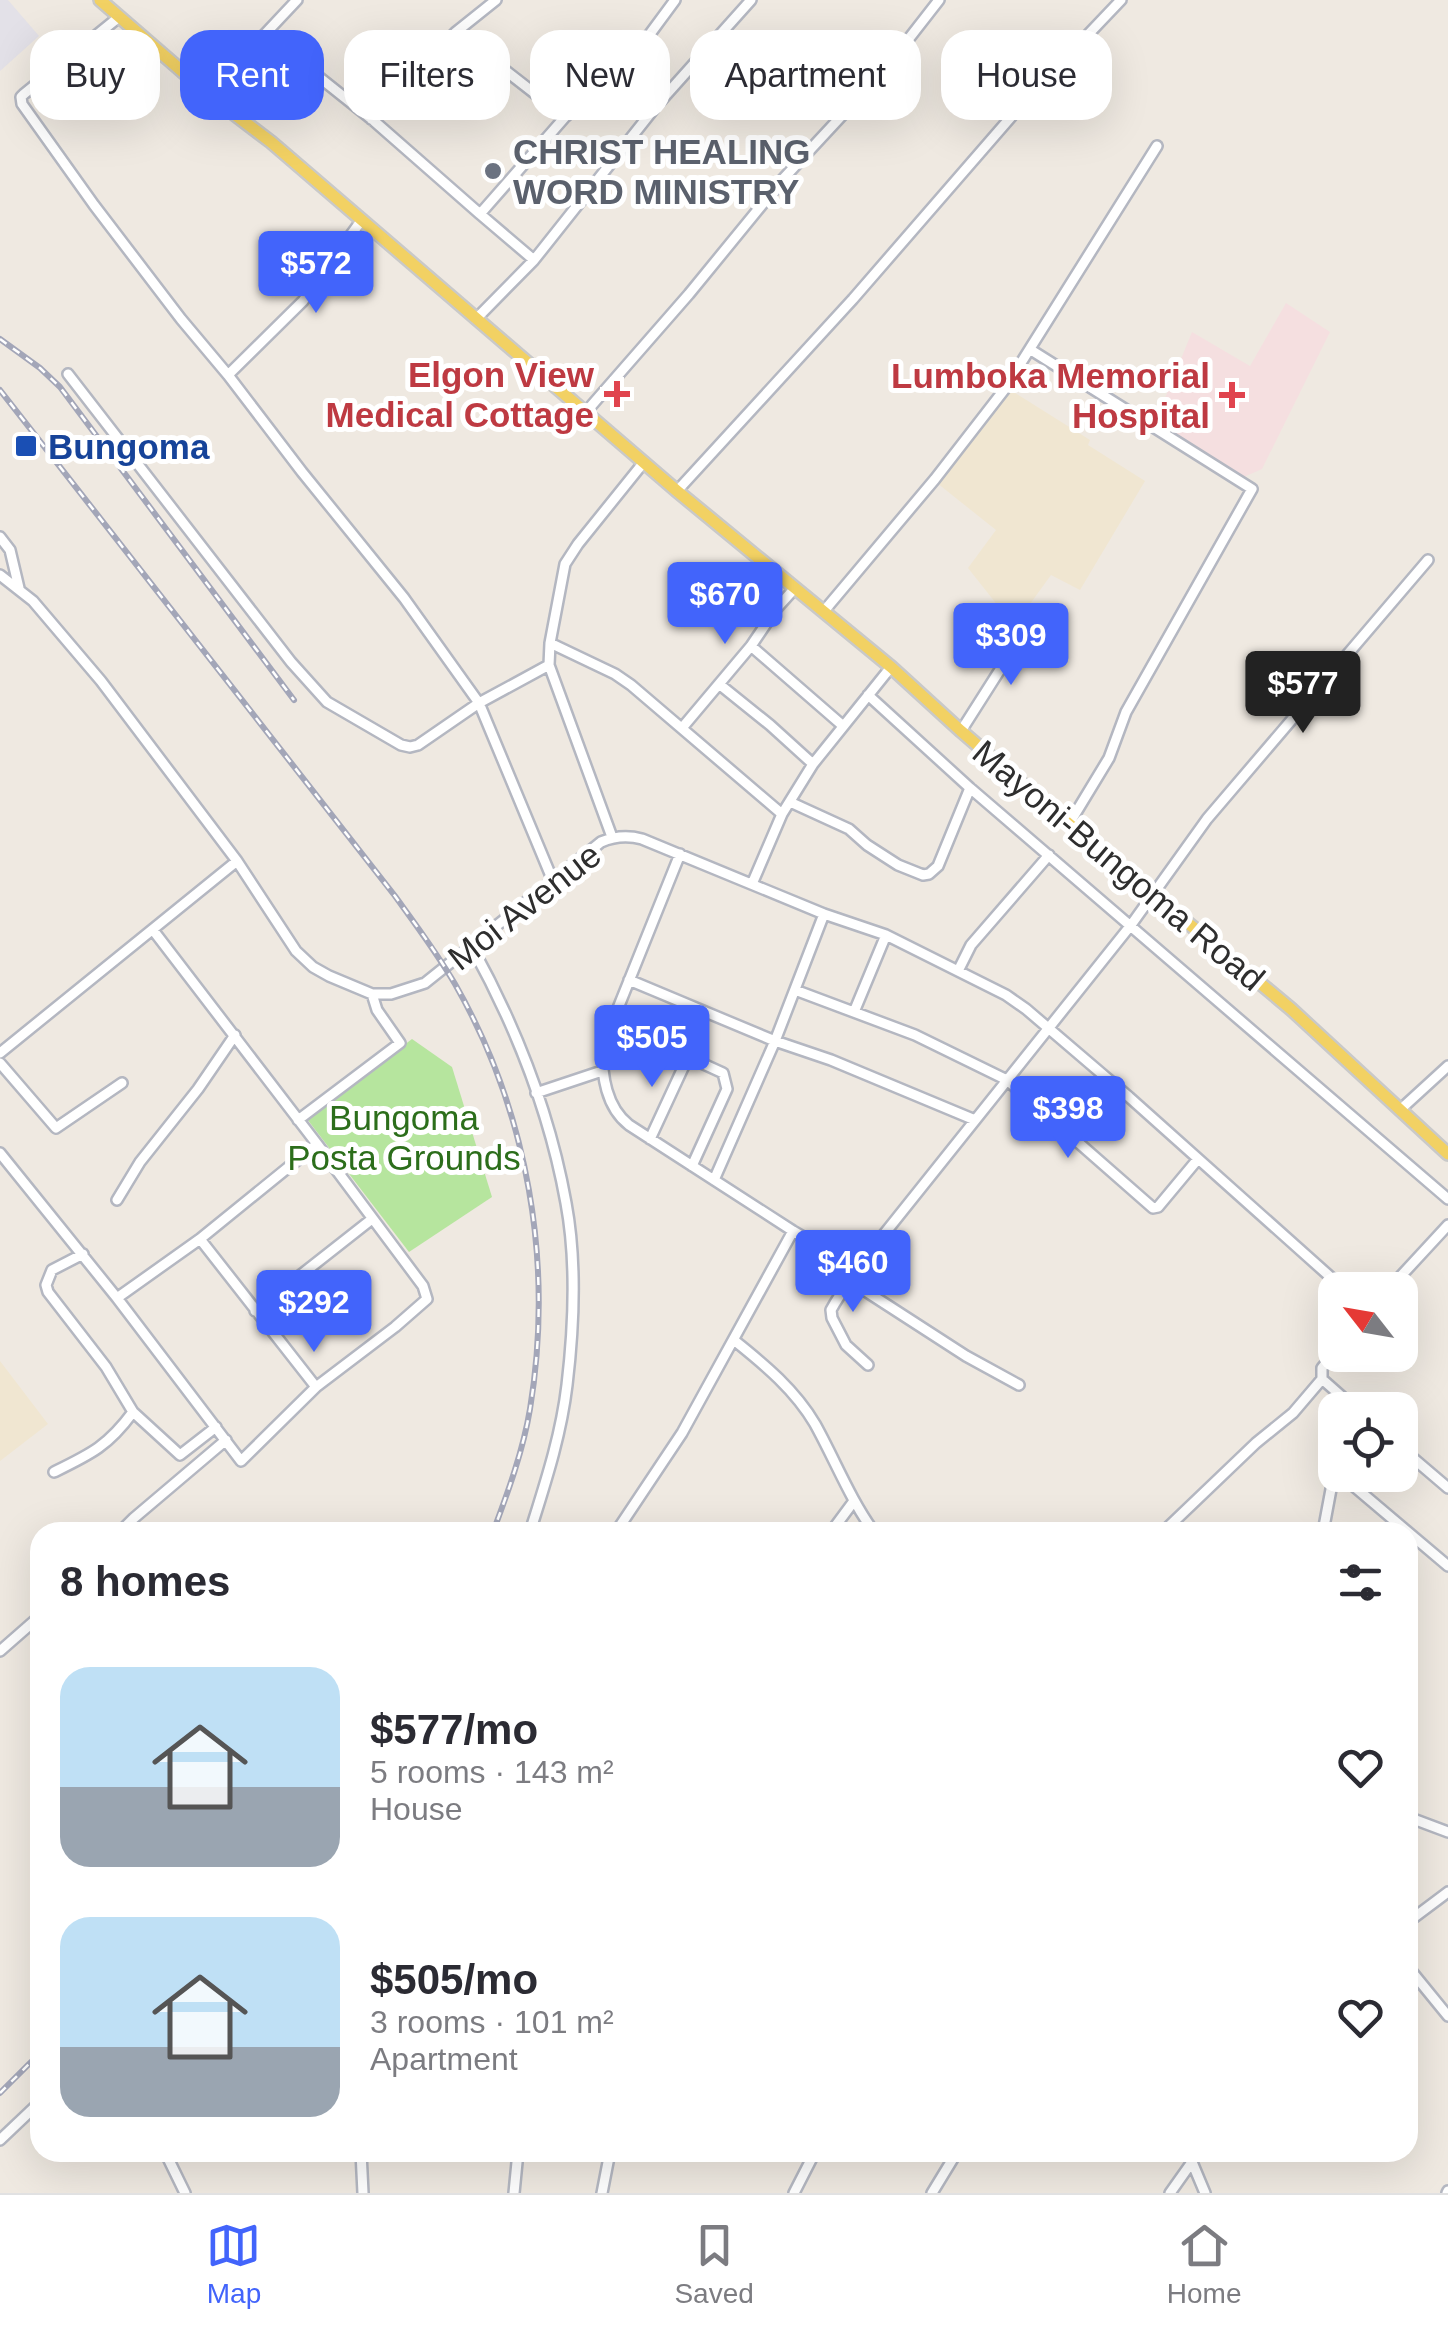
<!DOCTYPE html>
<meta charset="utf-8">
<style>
body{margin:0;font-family:Arial,sans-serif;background:#f7f7f7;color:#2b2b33;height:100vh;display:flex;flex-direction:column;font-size:38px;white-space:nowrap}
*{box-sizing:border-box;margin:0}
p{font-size:32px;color:#7c7c81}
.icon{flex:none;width:55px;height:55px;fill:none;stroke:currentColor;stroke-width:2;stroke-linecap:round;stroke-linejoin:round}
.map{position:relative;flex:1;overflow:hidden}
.side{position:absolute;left:30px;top:1522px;width:1388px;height:640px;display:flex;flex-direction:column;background:#fff;border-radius:30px;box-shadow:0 10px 40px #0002}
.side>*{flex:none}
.guide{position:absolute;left:30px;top:30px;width:1390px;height:90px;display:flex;gap:20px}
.needle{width:65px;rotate:301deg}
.tools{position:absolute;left:1318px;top:1272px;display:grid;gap:20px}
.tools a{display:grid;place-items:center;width:100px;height:100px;border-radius:20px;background:#fff;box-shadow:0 10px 40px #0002;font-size:50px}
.price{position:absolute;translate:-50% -85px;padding:0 22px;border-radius:10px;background:#4264fb;color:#fff;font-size:32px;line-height:65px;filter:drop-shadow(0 2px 5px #0008)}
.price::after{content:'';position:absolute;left:50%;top:60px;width:30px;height:22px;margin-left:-15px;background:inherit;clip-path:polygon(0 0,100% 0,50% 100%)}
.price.current{background:#222;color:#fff}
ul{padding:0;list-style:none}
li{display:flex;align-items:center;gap:30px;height:250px;padding:0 30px}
li span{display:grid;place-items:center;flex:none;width:280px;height:200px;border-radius:30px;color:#555}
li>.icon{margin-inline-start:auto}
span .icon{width:120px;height:120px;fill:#fffc;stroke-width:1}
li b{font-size:42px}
h2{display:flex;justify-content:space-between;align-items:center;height:120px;padding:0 30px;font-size:42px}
.tag{padding:0 35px;border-radius:30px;background:#fff;box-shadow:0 10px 40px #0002;font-size:35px;line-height:90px}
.tag.current{background:#4264fb;color:#fff}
.dock{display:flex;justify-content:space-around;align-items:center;height:140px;border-top:2px solid #e1e1e2;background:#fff;font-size:28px;color:#7c7c81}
.dock a{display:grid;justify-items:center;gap:5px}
.dock .current{color:#4264fb}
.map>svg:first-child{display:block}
.industrial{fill:#e3e1e8}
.education{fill:#f0e6d1}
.medical{fill:#f5dfe0}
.green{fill:#b6e59e}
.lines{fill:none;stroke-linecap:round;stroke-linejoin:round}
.minor-casing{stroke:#b4b7c1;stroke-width:14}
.major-casing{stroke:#c9c9c9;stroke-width:16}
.minor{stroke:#fff;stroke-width:9}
.major{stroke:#f2d163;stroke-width:11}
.rail-casing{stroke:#a3a6b8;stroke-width:6}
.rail{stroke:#fff;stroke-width:2.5;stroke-dasharray:8;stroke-linecap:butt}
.worship-dot{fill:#6b7280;stroke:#fff;stroke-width:4}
.health-dot{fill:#e0444e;stroke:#fff;stroke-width:4}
.transit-dot{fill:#1a4fb4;stroke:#fff;stroke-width:4}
.labels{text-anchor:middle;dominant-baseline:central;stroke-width:10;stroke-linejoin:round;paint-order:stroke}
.worship-label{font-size:35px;font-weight:bold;fill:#5b616d;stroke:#fff;text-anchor:start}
.health-label{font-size:35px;font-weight:bold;fill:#be3a42;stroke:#fff;text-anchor:end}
.transit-label{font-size:35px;font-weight:bold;fill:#164399;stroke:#fff;text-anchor:start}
.street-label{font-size:35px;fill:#2e2e2e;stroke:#fff}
.park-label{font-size:35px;fill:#2c6e1b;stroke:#fff}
</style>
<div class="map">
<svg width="1448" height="2193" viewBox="0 0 1448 2193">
<rect width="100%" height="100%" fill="#efe9e1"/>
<!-- industrial -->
<path class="industrial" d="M0,0H8L39,36L0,71Z"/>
<!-- education -->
<path class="education" d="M1009,389L1090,440L1088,445L1145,481L1080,590L1051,575L1014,626L968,568L996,530L937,483Z
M0,1361L48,1424L0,1461Z"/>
<!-- medical -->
<path class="medical" d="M1286,303L1330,332L1262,469L1239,479L1154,425L1192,332L1250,366Z"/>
<!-- green -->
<path class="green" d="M412,1039L452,1067L492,1197L409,1252L307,1119Z"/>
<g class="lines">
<!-- minor casing -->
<g class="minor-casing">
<path id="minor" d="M119,17L24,94L21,97L22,104L94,205L181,319L228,375L302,472L404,598L479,703L553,881
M456,32L565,117
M265,34L297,0
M213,98L265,34L374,121L480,214L565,117L633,57L675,0
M371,119L456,32L496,0
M480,214L534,260
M476,319L534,260L657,105L751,0
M1031,350L1252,489L1126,712L1109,758L1069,824
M68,374L291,662L327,702L401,745L410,747L418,745L479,703L549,665
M228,375L303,301L361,221
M585,413L689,294L783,179L886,68L939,0
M677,491L853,299L1023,103L1121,0
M0,537L10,550L19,588
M0,575L33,601L101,681L237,861L296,951L313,967L329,976L372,994H391L425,983L601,842C615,836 627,835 642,839L824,914L886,935L1006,995L1026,1009L1129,1097L1345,1290
M824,611L935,479L1004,390L1157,146
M550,643L615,674L631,685L782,814
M751,646L842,725
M719,684L770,725L813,764
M868,695L970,788L1448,1199
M682,728L751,646L776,609L795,588
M961,731L1029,624
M790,802L849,829L867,845L898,865L923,875L929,874L938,866L970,788
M612,837L549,665L550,643L565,564L578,544L644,462
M680,854L602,1048C602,1076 606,1107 629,1125L793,1231L857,1268
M752,884L782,814L813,764L891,667
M472,947C515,1025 550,1114 566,1203C577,1262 574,1326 567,1385C561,1436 545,1484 530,1532
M958,971L971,945L1049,855
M629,980L775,1041L831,1060L975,1120
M795,990L915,1035L1007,1080L1153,1208L1158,1207L1198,1159
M854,1012L886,935
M611,1027L688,1057L723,1073L727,1089L692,1166
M0,1053L237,861
M0,1063L56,1128L122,1083
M536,1093L602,1071
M1401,1109L1448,1066
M298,1120L400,1043L377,1010L372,994
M650,1139L688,1057
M0,1153L117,1298L200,1239L317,1144L153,930
M714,1180L775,1041L824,914
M117,1200L140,1162L198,1089L235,1035
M83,1254L52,1270L46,1285L48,1292L106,1367L133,1412L180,1455L216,1427
M850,1281L966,1356L1019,1385
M1388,1290L1448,1225
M117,1298L241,1461L316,1387L200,1239
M255,1311L372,1219
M735,1341C765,1365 795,1390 815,1424C835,1460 850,1499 874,1532
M868,1365L846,1345L832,1318L831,1310L835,1303L857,1268L1131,925L1207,819L1428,560
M1322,1379L1357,1410
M316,1387L395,1327L427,1299L423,1286L317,1144
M1400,1447L1448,1488
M54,1472C91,1454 108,1446 133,1412
M120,1532L134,1518L226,1440
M616,1532L682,1433L793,1231
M831,1532L854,1501
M1163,1532L1256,1443L1293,1413L1322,1379V1368L1335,1352
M1323,1532L1332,1484L1337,1478L1343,1477L1448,1566
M0,1651L40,1616
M1408,1817L1448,1832
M1408,1922L1448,1892
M1408,1967L1448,2016
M0,2140L40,2102
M165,2152L185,2193
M361,2152L363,2193
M1185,2152L1192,2162L1205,2193
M514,2193L518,2152
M602,2193L610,2152
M794,2193L815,2152
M932,2193L957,2152
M1170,2193L1192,2162
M1447,2193L1448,2191"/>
</g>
<!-- major casing -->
<g class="major-casing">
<path id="major" d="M100,0L213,98L271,142L677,491L891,667L961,731L1069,824L1291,1009L1448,1154"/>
</g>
<!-- minor -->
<use href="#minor" class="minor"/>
<!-- major -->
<use href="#major" class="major"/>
<!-- rail casing -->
<g class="rail-casing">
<path id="rail" d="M0,339L40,368L60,387L294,700
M0,390L395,896C416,925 437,953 455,984C528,1112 554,1263 530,1409C523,1451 508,1492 493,1532
M0,2093L40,2053"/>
</g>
<!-- rail -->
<use href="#rail" class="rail"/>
</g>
<!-- markers -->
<circle class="worship-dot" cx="493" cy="171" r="10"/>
<g class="health-dot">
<path d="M612 379h10v10h10v10h-10v10h-10v-10h-10v-10h10z"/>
<path d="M1227 380h10v10h10v10h-10v10h-10v-10h-10v-10h10z"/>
</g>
<rect class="transit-dot" x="14" y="434" width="24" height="24" rx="5"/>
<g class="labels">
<!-- worship labels -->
<g class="worship-label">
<text x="513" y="151">CHRIST HEALING<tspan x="513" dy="40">WORD MINISTRY</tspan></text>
</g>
<!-- health labels -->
<g class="health-label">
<text x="594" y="374">Elgon View<tspan x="594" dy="40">Medical Cottage</tspan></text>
<text x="1210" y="375">Lumboka Memorial<tspan x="1210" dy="40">Hospital</tspan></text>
</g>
<!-- transit labels -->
<g class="transit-label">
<text x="48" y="446">Bungoma</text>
</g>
<!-- street labels -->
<g class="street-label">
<text transform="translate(1119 865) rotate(40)">Mayoni-Bungoma Road</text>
<text transform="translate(524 906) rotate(-38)">Moi Avenue</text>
</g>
<!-- park labels -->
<g class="park-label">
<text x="404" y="1117">Bungoma<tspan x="404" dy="40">Posta Grounds</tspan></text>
</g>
</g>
</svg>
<div class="tools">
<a><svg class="needle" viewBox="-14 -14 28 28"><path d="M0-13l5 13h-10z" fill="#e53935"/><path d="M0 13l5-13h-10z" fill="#7c7c81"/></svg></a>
<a><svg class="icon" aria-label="locate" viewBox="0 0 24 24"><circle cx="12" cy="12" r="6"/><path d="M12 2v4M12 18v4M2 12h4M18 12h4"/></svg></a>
</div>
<b class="price" style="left:316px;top:316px">$572</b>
<b class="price" style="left:725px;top:647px">$670</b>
<b class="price" style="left:1011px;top:688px">$309</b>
<b class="price current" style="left:1303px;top:736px">$577</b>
<b class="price" style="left:652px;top:1090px">$505</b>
<b class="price" style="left:1068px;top:1161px">$398</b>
<b class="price" style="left:853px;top:1315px">$460</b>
<b class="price" style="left:314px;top:1355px">$292</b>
<div class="guide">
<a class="tag">Buy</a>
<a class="tag current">Rent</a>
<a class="tag">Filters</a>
<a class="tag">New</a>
<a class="tag">Apartment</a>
<a class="tag">House</a>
</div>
<section class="side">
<h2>8 homes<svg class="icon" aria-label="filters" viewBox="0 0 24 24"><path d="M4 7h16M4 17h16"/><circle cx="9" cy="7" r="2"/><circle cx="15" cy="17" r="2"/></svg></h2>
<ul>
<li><span style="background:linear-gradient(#bfe0f5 60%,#9aa5b1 0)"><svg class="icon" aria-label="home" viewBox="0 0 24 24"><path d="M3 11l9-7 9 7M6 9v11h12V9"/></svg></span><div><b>$577/mo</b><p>5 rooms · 143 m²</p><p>House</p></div><svg class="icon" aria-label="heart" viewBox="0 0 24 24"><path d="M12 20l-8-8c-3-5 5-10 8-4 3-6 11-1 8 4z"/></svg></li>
<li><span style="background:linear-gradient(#bfe0f5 65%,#9aa5b1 0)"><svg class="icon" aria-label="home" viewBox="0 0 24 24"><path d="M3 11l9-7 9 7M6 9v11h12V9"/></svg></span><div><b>$505/mo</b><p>3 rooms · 101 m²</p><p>Apartment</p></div><svg class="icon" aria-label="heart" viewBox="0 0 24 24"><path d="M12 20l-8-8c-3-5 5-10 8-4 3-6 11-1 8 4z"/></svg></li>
</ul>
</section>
</div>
<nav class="dock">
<a class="current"><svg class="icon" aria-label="map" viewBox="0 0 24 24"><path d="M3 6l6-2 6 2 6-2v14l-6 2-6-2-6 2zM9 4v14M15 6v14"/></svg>Map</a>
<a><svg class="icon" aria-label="saved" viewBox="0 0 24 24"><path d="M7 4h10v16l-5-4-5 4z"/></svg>Saved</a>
<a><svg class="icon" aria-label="home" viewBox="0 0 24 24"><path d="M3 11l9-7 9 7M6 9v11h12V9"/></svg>Home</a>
</nav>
